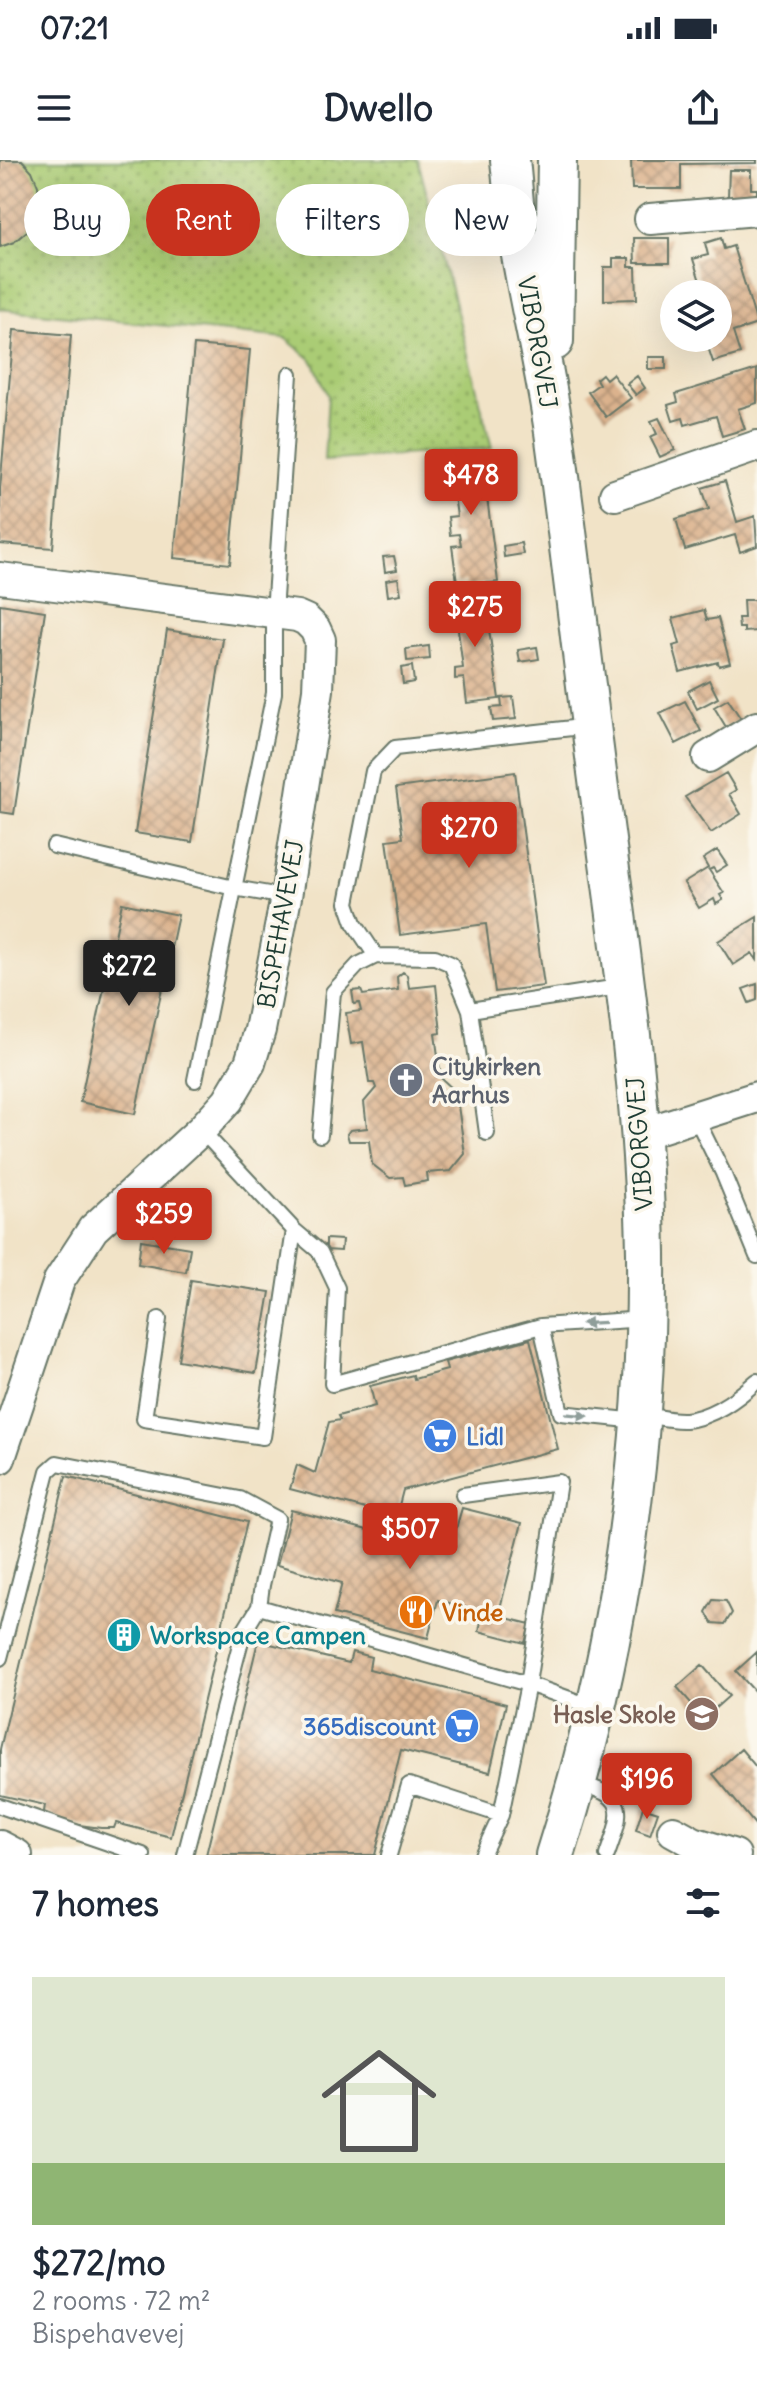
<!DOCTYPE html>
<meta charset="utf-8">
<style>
body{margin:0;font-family:Delius,sans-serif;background:#f6f6f7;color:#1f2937;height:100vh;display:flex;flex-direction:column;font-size:30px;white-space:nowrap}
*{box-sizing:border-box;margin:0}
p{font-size:26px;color:#747a83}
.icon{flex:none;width:44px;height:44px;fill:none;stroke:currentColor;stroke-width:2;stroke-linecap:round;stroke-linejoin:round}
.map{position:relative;height:1695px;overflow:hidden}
.drawer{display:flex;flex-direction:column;background:#fff;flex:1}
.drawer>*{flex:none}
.top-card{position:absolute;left:24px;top:24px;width:710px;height:72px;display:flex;gap:16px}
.buttons{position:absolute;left:660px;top:120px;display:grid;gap:16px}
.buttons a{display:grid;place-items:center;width:72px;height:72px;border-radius:50%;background:#fff;box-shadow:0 8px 32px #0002;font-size:40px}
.price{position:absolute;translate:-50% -68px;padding:0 18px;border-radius:8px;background:#c8321e;color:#fff;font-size:26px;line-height:52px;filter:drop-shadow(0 2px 4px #0008)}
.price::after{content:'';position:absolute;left:50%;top:48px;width:24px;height:18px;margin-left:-12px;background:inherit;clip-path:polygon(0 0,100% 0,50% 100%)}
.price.on{background:#222;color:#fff}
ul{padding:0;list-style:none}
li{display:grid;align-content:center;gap:16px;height:424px;padding:0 32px}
li span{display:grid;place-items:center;height:248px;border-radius:0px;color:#555}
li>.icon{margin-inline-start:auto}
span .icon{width:144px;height:144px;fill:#fffc;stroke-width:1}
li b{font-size:34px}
h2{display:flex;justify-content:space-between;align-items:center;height:96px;padding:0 32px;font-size:34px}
.pill{padding:0 28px;border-radius:36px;background:#fff;box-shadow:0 8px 32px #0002;font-size:28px;line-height:72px}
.pill.on{background:#c8321e;color:#fff}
.status{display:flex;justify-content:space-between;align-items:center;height:56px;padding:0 40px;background:#fff;direction:ltr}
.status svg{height:22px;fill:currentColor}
header{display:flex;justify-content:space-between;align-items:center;height:104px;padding:0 32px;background:#fff;font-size:36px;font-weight:700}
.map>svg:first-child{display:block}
.park{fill:url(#park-dots);stroke:#648454;stroke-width:2}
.building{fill:url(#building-cross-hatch)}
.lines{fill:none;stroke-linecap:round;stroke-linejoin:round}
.service-casing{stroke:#687767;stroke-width:18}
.minor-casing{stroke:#687767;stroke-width:34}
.tertiary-casing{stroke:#687767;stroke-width:42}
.service{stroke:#fff;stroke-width:14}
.minor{stroke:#fff;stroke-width:30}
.tertiary{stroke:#fff;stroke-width:38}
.oneway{fill:#8f9e9a}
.labels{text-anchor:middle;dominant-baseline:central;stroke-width:7;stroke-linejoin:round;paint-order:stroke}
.street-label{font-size:24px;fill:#1f3d34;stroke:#fbf7ec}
.worship-label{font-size:24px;font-weight:bold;fill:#5b616d;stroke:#fbf7ec;text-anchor:start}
.shop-label{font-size:24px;font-weight:bold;fill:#366cbe;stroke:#fbf7ec;text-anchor:start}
.food-label{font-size:24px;font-weight:bold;fill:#c56008;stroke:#fbf7ec;text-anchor:start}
.culture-label{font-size:24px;font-weight:bold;fill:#0d838f;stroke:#fbf7ec;text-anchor:start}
.education-label{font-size:24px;font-weight:bold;fill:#785e54;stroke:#fbf7ec;text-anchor:end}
</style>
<div class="status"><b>07:21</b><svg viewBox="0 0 49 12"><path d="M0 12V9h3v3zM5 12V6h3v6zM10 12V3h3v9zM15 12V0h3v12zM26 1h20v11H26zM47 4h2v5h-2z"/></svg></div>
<header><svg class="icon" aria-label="menu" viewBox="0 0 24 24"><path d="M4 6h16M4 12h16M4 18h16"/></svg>Dwello<svg class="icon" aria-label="share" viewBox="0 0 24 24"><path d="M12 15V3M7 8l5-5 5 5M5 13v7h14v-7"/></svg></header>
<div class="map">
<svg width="757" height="1695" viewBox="0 0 757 1695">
<defs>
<pattern id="park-dots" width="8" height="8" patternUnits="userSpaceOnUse" patternTransform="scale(2)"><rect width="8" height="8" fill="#aacc74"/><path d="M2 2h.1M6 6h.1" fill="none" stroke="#8aa760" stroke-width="1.8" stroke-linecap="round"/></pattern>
<pattern id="building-cross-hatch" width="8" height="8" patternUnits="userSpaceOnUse" patternTransform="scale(2)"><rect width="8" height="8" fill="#dbb28d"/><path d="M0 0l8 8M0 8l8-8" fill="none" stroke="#b19274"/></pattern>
</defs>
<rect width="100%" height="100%" fill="#fbf7ec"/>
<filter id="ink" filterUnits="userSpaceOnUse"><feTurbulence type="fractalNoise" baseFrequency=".0125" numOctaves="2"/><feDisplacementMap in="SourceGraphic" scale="16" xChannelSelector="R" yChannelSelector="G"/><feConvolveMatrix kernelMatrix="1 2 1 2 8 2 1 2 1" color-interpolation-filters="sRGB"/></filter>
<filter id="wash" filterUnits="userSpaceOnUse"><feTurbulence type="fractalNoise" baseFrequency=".006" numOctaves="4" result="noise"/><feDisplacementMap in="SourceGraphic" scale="32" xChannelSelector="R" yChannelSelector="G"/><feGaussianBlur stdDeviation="1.8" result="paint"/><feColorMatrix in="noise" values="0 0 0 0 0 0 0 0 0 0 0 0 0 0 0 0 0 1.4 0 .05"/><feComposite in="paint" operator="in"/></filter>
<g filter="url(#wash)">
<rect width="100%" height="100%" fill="#f1e3c7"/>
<!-- park -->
<path class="park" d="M0,0H418L492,288L324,301L328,236L313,201L285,178L0,149Z"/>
<g id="blocks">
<!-- building -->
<path class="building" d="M0,0H22L32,11L38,26L39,42L35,58L27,71L14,82L0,87Z
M631,0H757V3L681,4V29H632Z
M729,10H751V29H757V37H728Z
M634,78H669V103H635Z
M721,78L724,89L733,86L757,164L733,172L740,194L713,202L705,178H718V134H704L693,99L708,95L705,83Z
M613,98H629V107H636L637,139L604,140V107H613Z
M14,170L71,175L53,388L0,384V328Z
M194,185L250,190L230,404L174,398Z
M648,197H666V209H648Z
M757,209V243L738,249L745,269L722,276L716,256L685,265L683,258L673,261L668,245L678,242L676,234Z
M602,214L606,219L612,214L631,238L606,257L588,232L599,224L596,219Z
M637,216L645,228L636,235L627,224Z
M659,258L675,290L660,297L650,277L657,274L651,261Z
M491,289L493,306L483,307L498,422L466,426V421L457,422L452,386L461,385L459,374L450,375L448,357L457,356L453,329L441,331L438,310L454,309L453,303L444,304L443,297Z
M725,321L737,362L755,356L757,386L740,392L735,375L685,390L676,359L709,349L702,328Z
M521,383L523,394L504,397L503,386Z
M394,396L397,410L385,412L383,397Z
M398,418L401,434L388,436L386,420Z
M484,435L499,539L467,543L464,518L455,519V509L463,508L455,447L446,449L445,440Z
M743,440H757V471L744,472V468H739L738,458H744Z
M0,444L45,451L14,654L0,652Z
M704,450L707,460L718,458L730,503L719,506L718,502L680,512L673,486L680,484L673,458Z
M167,470L223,479L192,682L135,673Z
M429,486L430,499L407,501L406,489Z
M537,487L539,499L520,502L518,490Z
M412,506L414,522L403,524L401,508Z
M709,520L718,538L697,549L688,531Z
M513,537L516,559L493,561L491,548L502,547L501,538Z
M728,539L741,559L726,567L714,547Z
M685,541L701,571L676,584L660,553Z
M515,612L544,826L495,832L486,764L400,775L387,680L403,678L396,628Z
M726,613L736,630L729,634L741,654L711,673L685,637Z
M717,690L727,705L716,712L713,708L709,710L724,733L720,735L723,740L716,744L714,739L699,748L684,723L708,708L703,699Z
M122,743L178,755L135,954L80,942Z
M757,757V800L752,793L733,805L718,781Z
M403,812L407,815L409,828L436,825L441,873L435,874L441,918L456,932L465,994L451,1011L427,1013L428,1021L405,1025L403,1017L390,1018L372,1004L369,981H349L347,974L350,970L367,968L364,942L376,928L374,923H369L363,882L351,884L346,853L361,851L359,843L354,844L352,831L361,830L363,835L398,830L397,817Z
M757,824V840L749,843L743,829Z
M326,1079L342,1080L341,1091L326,1090Z
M141,1080L190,1088L186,1112L138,1104Z
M191,1120L270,1132L256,1213L178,1200Z
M530,1179L558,1289L403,1330L396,1357L290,1329L297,1305L315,1313L329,1262L340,1260L338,1256L375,1246L370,1226L413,1215L414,1219L447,1210L445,1202Z
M66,1316L247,1362L171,1677L116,1663L114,1668H101L72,1664L44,1652L45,1645L0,1635V1589Z
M462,1348L522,1363L498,1456L530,1464L525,1483L479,1471L483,1452L438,1440L428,1478L334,1454L342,1423L277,1405L291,1350L436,1388L440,1375L453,1379Z
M713,1440L726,1441L732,1453L725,1464L712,1463L706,1452Z
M258,1481L349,1503L352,1492L371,1497L369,1509L506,1544L490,1612L401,1590L375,1695H206Z
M757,1492V1534L736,1511Z
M702,1505L729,1536L704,1558L677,1527Z
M741,1589L757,1608V1667L713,1614Z
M643,1647L658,1652L650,1675L636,1670Z"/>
</g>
</g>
<g filter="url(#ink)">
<use href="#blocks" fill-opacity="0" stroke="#687767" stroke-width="2"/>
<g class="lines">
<!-- service casing -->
<g class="service-casing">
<path id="service" d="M590,566L395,588L373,611L347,743L354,763L376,796L435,797L451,804L470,850L625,826
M54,686L234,728L286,737
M470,850L487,973
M195,920L274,533V453L290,214
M696,958L723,1013L757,1096
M201,970L294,1070L320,1092L337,1128L332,1224L541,1166L645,1159
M320,975L333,832L358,805L376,796
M159,1159L144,1259L263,1277L294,1070
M541,1166L561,1253L638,1261
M640,1254C654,1256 671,1261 685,1260C712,1258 737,1239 757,1221
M463,1335L559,1322L528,1524L501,1655L482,1695
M0,1498L48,1311L57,1303L240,1339L277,1359L262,1425L259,1447
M578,1624C630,1635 622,1653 607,1695
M0,1646L143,1695
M185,1695L243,1473L259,1447L528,1524L592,1547
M389,1695L409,1625L501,1655"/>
</g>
<!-- minor casing -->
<g class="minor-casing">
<path id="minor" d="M650,59L757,50
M615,335L757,286
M0,418L297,456L306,460L315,469L320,480L318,530L286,737L260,870L250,903L228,940L201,970L93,1069L59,1121L0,1298
M708,597L757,567
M641,974L757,937
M673,1671L693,1682L735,1695
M0,1686L17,1695"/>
</g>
<!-- tertiary casing -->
<g class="tertiary-casing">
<path id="tertiary" d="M510,0C513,26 514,52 518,77C528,142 545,207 554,272C572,403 586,534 604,665C623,807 644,949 646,1093C648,1296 617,1502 555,1695
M554,181L557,0"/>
</g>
<!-- service -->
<use href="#service" class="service"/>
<!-- minor -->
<use href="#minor" class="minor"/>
<!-- tertiary -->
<use href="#tertiary" class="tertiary"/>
</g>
<!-- one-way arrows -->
<defs><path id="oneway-solid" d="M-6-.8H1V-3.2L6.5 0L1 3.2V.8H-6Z" transform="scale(2)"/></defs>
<g class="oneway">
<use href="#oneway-solid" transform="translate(593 1163) rotate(177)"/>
<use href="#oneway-solid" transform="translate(577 1255) rotate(5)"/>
</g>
</g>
<!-- icons -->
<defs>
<g id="church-disc" transform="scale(1.8)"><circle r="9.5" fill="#6b7280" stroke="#fbf7ec"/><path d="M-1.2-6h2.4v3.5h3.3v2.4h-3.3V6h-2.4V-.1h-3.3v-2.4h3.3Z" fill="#fff"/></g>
<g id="supermarket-disc" transform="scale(1.8)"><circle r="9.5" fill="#3f7fe0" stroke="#fbf7ec"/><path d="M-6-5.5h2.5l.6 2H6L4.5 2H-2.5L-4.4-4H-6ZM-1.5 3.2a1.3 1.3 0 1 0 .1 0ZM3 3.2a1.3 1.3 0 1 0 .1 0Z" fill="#fff"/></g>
<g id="restaurant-disc" transform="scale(1.8)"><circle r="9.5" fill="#e8710a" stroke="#fbf7ec"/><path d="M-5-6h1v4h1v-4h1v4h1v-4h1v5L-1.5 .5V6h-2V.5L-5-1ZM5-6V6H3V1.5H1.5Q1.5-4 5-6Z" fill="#fff"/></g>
<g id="building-disc" transform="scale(1.8)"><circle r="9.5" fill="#0f9aa8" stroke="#fbf7ec"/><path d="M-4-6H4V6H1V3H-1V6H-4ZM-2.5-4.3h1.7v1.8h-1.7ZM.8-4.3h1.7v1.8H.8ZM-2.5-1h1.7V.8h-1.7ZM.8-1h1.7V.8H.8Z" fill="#fff"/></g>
<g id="school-disc" transform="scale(1.8)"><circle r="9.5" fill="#8d6e63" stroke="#fbf7ec"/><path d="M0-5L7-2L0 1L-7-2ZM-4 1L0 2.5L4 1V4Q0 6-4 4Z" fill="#fff"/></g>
</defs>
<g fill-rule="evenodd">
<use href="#church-disc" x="406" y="920"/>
<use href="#supermarket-disc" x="440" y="1276"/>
<use href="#restaurant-disc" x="416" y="1452"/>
<use href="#building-disc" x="124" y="1475"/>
<use href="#school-disc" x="702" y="1554"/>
<use href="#supermarket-disc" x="462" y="1566"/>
</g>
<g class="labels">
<!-- street labels -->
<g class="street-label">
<text transform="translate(538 182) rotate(80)">VIBORGVEJ</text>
<text transform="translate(280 764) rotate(-80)">BISPEHAVEVEJ</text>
<text transform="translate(639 984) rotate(-94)">VIBORGVEJ</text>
</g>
<!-- worship labels -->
<g class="worship-label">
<text x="432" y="906">Citykirken<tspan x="432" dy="28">Aarhus</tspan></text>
</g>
<!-- shop labels -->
<g class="shop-label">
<text x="466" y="1276">Lidl</text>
<text x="436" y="1566" text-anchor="end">365discount</text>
</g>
<!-- food labels -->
<g class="food-label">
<text x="442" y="1452">Vinde</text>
</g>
<!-- culture labels -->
<g class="culture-label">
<text x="150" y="1475">Workspace Campen</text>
</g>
<!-- education labels -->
<g class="education-label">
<text x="676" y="1554">Hasle Skole</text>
</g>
</g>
</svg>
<div class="buttons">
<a><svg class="icon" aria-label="layers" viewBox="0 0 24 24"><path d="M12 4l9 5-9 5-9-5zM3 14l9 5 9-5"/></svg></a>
</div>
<b class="price" style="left:471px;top:357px">$478</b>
<b class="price" style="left:475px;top:489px">$275</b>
<b class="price" style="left:469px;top:710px">$270</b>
<b class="price on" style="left:129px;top:848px">$272</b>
<b class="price" style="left:164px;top:1096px">$259</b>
<b class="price" style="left:410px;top:1411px">$507</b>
<b class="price" style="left:647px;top:1661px">$196</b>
<div class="top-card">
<a class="pill">Buy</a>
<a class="pill on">Rent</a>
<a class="pill">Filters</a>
<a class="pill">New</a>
</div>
</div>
<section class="drawer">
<h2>7 homes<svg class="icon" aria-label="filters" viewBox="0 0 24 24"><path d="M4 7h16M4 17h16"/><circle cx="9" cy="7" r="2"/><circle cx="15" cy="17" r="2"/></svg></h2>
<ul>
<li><span style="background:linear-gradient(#dfe7d0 75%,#8fb573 0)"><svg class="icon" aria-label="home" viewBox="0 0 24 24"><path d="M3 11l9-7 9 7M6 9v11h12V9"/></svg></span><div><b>$272/mo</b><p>2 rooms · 72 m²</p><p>Bispehavevej</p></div></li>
</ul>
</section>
